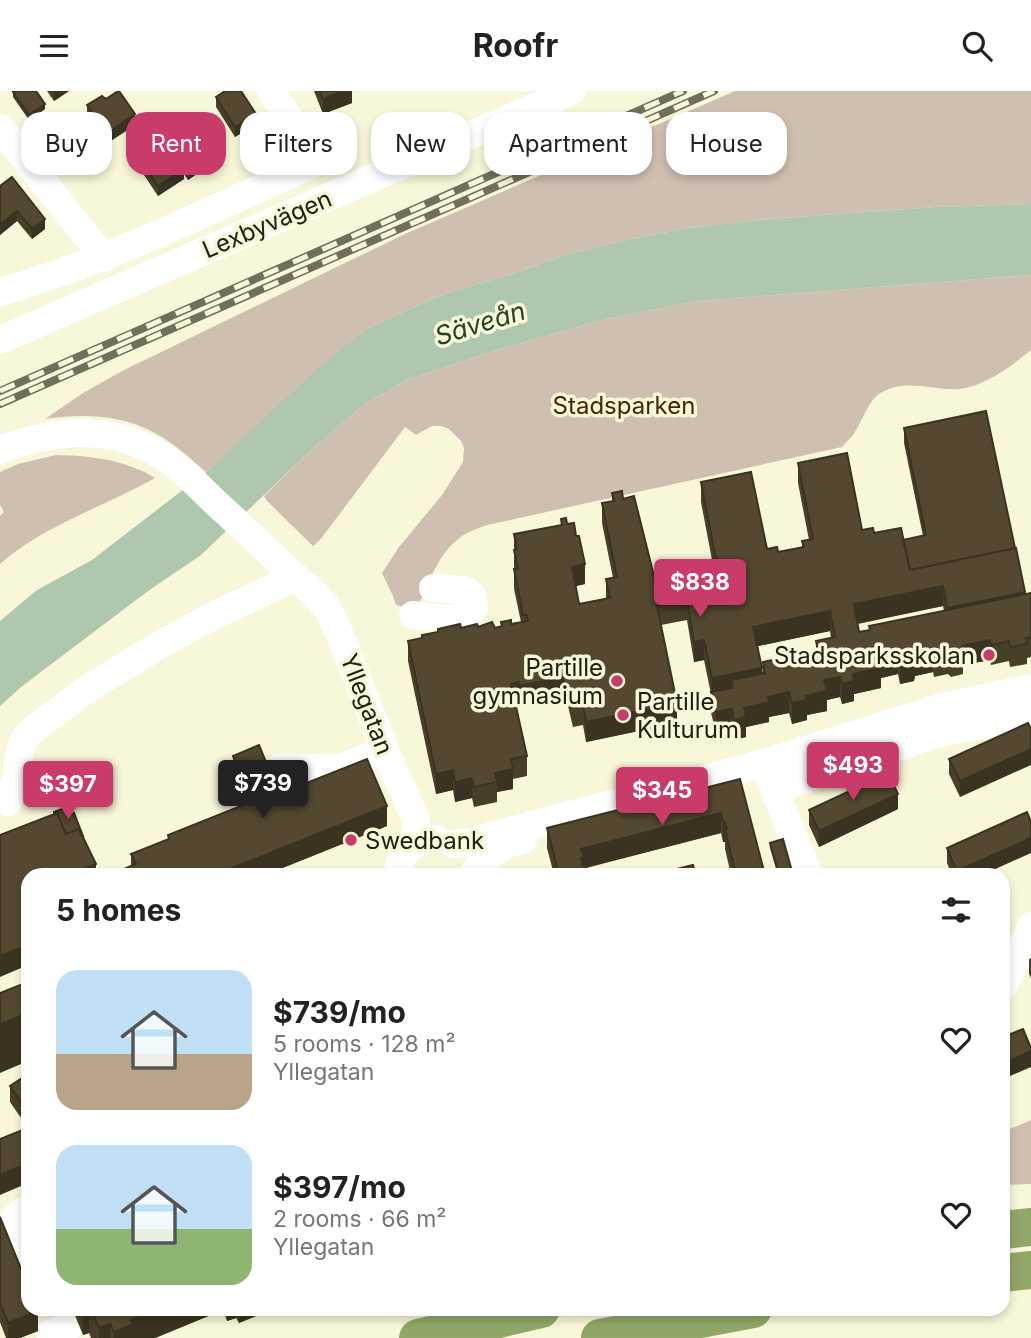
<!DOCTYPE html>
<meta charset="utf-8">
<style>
body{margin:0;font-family:Inter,sans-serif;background:#f6f6f6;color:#222;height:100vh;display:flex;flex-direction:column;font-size:26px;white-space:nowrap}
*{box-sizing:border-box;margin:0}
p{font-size:23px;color:#767676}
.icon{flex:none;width:38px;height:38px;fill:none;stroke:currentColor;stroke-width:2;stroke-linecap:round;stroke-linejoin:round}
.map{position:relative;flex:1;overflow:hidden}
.sheet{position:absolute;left:21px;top:777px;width:989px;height:448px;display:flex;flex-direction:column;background:#fff;border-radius:21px;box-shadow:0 4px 10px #0003}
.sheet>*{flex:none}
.top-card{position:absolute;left:21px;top:21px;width:990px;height:63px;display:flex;gap:14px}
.price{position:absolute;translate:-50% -60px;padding:0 16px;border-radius:7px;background:#c93b69;color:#fff;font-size:23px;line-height:46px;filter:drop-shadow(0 2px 4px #0008)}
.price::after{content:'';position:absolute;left:50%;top:42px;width:21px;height:16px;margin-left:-10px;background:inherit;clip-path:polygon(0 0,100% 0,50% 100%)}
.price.selected{background:#222;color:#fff}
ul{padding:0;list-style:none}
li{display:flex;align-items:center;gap:21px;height:175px;padding:0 35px}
li span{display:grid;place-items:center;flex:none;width:196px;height:140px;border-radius:21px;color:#555}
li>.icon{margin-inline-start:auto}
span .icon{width:84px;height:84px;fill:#fffc;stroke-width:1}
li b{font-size:30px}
h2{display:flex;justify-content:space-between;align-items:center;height:84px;padding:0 35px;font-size:30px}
.chip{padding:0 24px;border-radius:21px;background:#fff;box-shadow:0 4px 10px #0003;font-size:24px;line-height:63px}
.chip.selected{background:#c93b69;color:#fff}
header{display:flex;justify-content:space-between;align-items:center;height:91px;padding:0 35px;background:#fff;font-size:32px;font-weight:700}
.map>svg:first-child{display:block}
.green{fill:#cfbfb1}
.water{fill:#afc6af}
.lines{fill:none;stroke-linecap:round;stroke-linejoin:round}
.minor{stroke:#fff;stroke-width:28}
.highway{stroke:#91a767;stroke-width:38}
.rail-casing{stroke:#706f5d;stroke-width:8}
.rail{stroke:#f9f7d9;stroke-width:5;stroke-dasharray:16;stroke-linecap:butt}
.wall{fill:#483f29;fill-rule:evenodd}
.shaded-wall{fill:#3b3322}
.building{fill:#544930;stroke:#3b3322;stroke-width:2}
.poi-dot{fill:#c93b69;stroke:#f9f7d9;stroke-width:2.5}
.labels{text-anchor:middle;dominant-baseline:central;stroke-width:7;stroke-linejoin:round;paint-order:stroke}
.street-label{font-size:24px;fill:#212015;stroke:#f9f7d9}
.park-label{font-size:24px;fill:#472600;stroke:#f9f7d9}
.poi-label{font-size:24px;fill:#212015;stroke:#f9f7d9;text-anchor:end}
.water-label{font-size:26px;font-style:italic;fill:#214422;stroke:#f9f7d9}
</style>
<header><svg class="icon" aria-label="menu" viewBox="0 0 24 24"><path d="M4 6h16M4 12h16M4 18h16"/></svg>Roofr<svg class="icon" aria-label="search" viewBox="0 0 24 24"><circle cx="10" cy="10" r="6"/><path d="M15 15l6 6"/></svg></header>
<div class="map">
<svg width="1031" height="1247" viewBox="0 0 1031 1247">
<rect width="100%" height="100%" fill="#f9f7d9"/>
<!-- green -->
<path class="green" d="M735,0H1031V113L936,116L769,128L688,137L617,151L562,165L513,183L444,203L366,238L206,381C192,369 178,356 162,346C127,324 85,322 45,328L83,302L124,279L405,143Z
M1031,184V259C1011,275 986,295 959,298C932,300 904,286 879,303C869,309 861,333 853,344C850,348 845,352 842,356L487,434C476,438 466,441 457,449C437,465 429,493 418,515L408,517L396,514L393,505L382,482L399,456L442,404L463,371L464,357L461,350L449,338L441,335H432L416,344L405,336L320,449L313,455L267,410L264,405L308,362L363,314L409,288L490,261L606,228L698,210Z
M56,364C91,365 124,368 155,387C104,416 44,434 0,473V425L4,421L0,414V381L18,373Z
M1031,1029V1093L1003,1094V1041Z"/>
<!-- water -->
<path class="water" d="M1031,113V184L698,210L606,228L490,261L409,288L363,314L308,362L201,464L148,500L21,596L0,615V530L37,499L92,469L206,381L316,279L366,238L444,203L513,183L562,165L617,151L688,137L769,128L936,116Z"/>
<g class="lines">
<!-- minor -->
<path class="minor" d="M0,37L104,167
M0,201C110,170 213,118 318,71L271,0
M0,249L572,0
M0,359C57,337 116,332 168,369C186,381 201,398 216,412C249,442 281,473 314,503L327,517L337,537L389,668L416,729V740L419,751
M413,524C434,526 458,534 474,517L472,505L465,499L433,497
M278,677H340L385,659
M767,681L809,784
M775,699L932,644L1031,623
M8,711C11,702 15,693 17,684C20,666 17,656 30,641L87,598L158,555L211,526L296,486
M453,753L469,751L764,672L942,616L1031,597
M398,784C398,763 415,747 436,748
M472,784L482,771L506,753L523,749
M1003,895L1016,871L1031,835
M28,1118L22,1121L15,1127L16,1136L28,1165
M50,1243L78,1231"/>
<!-- highway -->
<path class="highway" d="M1003,1139L1031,1136
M1003,1182L1031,1179
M418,1247L541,1218
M600,1247L753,1218"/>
<!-- rail casing -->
<g class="rail-casing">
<path id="rail" d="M0,300L683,0
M0,313L714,0"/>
</g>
<!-- rail -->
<use href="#rail" class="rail"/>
</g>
<!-- wall -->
<path class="wall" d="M47,0H69L54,10Z
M314,0H352V12L323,23Z
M13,1L45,18L29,29L13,6Z
M216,6L256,33L235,46L216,16Z
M87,14L135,34L106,53L87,25Z
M174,58L207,76L188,89L184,83V88L158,105L136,72V62H174Z
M0,95L45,138L32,148L17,130L0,144Z
M904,337L1015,457L1025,503L1031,502V566L1027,567V573L1010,576L1009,570L991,574L990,569L963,574V583L951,586L948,583L934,586L933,581L915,585L914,590L900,593L898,583L881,587V597L854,603V610L842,613L840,606L827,609V620L807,624V629L792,633L789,622L769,626V631L746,636V646L734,649L732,638L716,641L711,622V603L704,569L694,571L687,529L661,534L677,632L586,651L583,634L573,636L568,615L565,616L563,606L520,615L519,611L515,612L527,665V685L513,688V698L497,701V711L474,716L472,707L455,711L453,699L436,703L408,570V550L461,537L478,536L495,537L501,536V531L511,533L521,531L514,498V443L561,434V428L585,493L575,495L579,513L606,508V488L613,487L602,432V412L612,410V402L623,408L657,497L682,492V481L706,476V470L712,469L701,411V391L767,458L778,461L802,456V450L809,449L798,392V372L862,439L903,449L923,445L904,352ZM943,515L944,520L869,535V539L859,541L858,533ZM830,540L831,547L816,550V560L763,571L762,583L758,555Z
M1031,638L960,706L949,683V668Z
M233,665L279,703L387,735L265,784H119V780L131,775V763L168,748V744L245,713L233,685Z
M740,688L765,784H731L725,758V751H723L721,742L586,777L588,784H554L547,757V737Z
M898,718L819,756L809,734V719Z
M770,752L793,784H778L770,757Z
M947,757L982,784H952L947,772Z
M1031,867V887L1029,883V868Z
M28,983V1037L10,1011V995Z
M28,1097V1131L26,1126V1098Z
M0,1126L38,1240L20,1247H6L0,1231Z
M65,1218H271L239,1232L236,1227L227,1230L223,1219L155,1247H91L89,1242L83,1244L74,1222L68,1225Z"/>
<!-- shaded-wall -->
<path class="shaded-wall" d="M54,0H69L54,10Z
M343,0H352V12L323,23V8Z
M45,13V18L29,29V24Z
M135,23V34L106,53V43Z
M256,23V33L235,46V36Z
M207,66V76L188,89V79Z
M184,78V88L158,105V95Z
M17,120V130L0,144V134Z
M45,128V138L32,148V138Z
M585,473V493L572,496V476Z
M943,495V515L854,533V513Z
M1025,501V521L947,537V517Z
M830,520V540L753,556V536Z
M704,549V569L694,571V551Z
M990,549V569L963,574V563L962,555Z
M933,561V581L915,585L914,590L900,593V573L915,565Z
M898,563V583L881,587V597L854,603V610L842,613V593L853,583L879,567Z
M762,577V597H733L732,589V603L712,607V587Z
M563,586V606L520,615V595Z
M840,586V606L827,609V620L807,624V629L792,633V612L824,589Z
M519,591V611L511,613V593Z
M568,595V615L565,616V596Z
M789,601V622L769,626V631L746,636V646L734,649V629L744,617L768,606Z
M677,612V632L586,651V631Z
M732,618V638L716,641V621Z
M1031,658V674L960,706V690Z
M513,678V698L497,701V691L495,682Z
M453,679V699L436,703V683Z
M472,687V707L455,711V691Z
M898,703V718L819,756V740Z
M387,715V735L265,784H215Z
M721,722V742L584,777L581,784V758Z
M723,731H725V751H723Z
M1031,747V762L982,784H957V780Z
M96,773V784H83V778Z
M28,854V874L0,886V865Z
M28,922V970L0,982V933Z
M1031,960V976L1003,988V973Z
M28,1072V1092L0,1104V1084Z
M68,1218H74V1222L68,1225Z
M83,1218H89V1242L83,1244Z
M156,1218H223V1219L155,1247H114V1241L131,1229Z
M232,1218H236V1227L227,1230V1220Z
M247,1218H254V1226L239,1232V1222Z
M254,1218H271L254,1226Z
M38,1220V1240L20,1247H8V1232Z
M110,1233V1247H99V1237Z"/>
<!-- building -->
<path class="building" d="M13,0H36L45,13L29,24L13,1Z
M118,0H119L135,23L106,43L87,14L102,5L106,8Z
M225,0H241L256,23L235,36L216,6Z
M320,0H343L323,8Z
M163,45L184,78L158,95L136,62Z
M194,45L207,66L188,79L174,58Z
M12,86L45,128L32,138L17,120L0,134V95Z
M986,320L1015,457L910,479L903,449L926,444L904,337Z
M847,362L862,439L873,437L874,442L901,437L910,479L1016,457L1025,501L947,517L943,495L854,513L859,541L870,539L869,535L1031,502V546L1026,547L1027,553L1010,556L1009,550L991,554L990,549L962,555L963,563L951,566L948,563L934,566L933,561L915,565L914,570L900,573L898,563L879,567L881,577L853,583L854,590L842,593L840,586L824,589L827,600L806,605L807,609L792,612L789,601L768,606L769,611L744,617L746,626L734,629L732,618L716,621L711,601L733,597L732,589L765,582L763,571L818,559L816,550L835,546L830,520L753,536L762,577L712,587L704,549L694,551L687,509L657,515L677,612L586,631L583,614L573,616L568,595L565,596L563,586L520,595L519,591L511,593L527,665L511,668L513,678L495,682L497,691L474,696L472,687L455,691L453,679L436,683L408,550L422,547V544L438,541V538L460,533L461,537L477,533L478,536L492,531L495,537L502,535L501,531L511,529V533L528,530L527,524H523L514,478H518L514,459L517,458L514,443L562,434L561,428L566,427L567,433L574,432L576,445H579L585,473L572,476L579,513L610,507L606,488L617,486L602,412L614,410L612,402L622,400L623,408L634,405L657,497L685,492L682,481L707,476L706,470L716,468L701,391L751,381L767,458L777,456L778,461L804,456L802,450L813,448L798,372Z
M1028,632L1031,638V658L960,690L949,668Z
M259,654L279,703L367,668L387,715L215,784H121L119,780L136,773L131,763L169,748L168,744L251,711L233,665Z
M888,682L898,703L819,740L809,719Z
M740,688L765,784H736L725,738H727L725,731H723L721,722L581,758L584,766L581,767L583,775L586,774L588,784H559L547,737Z
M65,717L68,724L74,722L83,745H82L79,738L66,743L57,722L54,723V721Z
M1027,721L1031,731V747L957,780L947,757Z
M57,722L66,743L79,738L96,773L83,778L85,784H28V854L0,865V744Z
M783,748L793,784H779L770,752Z
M693,774L696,784H679L677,778Z
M28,891V922L0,933V902Z
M1023,938L1031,957V960L1003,973V946Z
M28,983V1021L10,995Z
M25,1038L28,1046V1072L0,1084V1048Z
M0,1126L28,1195V1218H37L38,1220L8,1232L0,1211Z
M91,1218H156L131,1229L133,1233L114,1241L110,1233L99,1237Z
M237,1218H247L239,1222Z"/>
<!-- markers -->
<g class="poi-dot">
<circle cx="989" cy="564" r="7"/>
<circle cx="617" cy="590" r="7"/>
<circle cx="623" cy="624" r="7"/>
<circle cx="351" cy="749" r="7"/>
</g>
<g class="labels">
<!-- street labels -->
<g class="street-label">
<text transform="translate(267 133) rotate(-23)">Lexbyvägen</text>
<text transform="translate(367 613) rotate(69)">Yllegatan</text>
</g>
<!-- park labels -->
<g class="park-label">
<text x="624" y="314">Stadsparken</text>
</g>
<!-- poi labels -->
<g class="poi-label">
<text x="975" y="564">Stadsparksskolan</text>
<text x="603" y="576">Partille<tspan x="603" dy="28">gymnasium</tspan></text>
<text x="637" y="610" text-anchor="start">Partille<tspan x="637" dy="28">Kulturum</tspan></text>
<text x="365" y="749" text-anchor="start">Swedbank</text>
</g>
<!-- water labels -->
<g class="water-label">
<text transform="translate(480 232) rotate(-17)">Säveån</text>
</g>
</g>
</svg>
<b class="price" style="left:700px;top:528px">$838</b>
<b class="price" style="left:853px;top:711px">$493</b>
<b class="price selected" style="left:263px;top:729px">$739</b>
<b class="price" style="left:68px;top:730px">$397</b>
<b class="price" style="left:662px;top:736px">$345</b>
<div class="top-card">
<a class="chip">Buy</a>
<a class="chip selected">Rent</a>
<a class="chip">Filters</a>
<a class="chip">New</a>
<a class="chip">Apartment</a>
<a class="chip">House</a>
</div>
<section class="sheet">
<h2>5 homes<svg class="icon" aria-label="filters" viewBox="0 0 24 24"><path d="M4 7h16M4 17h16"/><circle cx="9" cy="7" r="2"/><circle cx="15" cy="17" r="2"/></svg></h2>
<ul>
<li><span style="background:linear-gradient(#bfe0f5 60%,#b9a48a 0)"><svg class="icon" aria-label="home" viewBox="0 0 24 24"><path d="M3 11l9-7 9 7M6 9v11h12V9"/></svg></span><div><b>$739/mo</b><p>5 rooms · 128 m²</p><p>Yllegatan</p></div><svg class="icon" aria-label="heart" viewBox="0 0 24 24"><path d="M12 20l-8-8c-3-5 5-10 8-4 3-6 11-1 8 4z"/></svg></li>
<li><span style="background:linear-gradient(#bfe0f5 60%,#8fb573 0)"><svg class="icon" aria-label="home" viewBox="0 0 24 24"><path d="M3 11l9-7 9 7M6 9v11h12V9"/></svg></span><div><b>$397/mo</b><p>2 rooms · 66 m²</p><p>Yllegatan</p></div><svg class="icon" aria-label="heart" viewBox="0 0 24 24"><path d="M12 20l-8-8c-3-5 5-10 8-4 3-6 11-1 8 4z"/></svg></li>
</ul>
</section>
</div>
